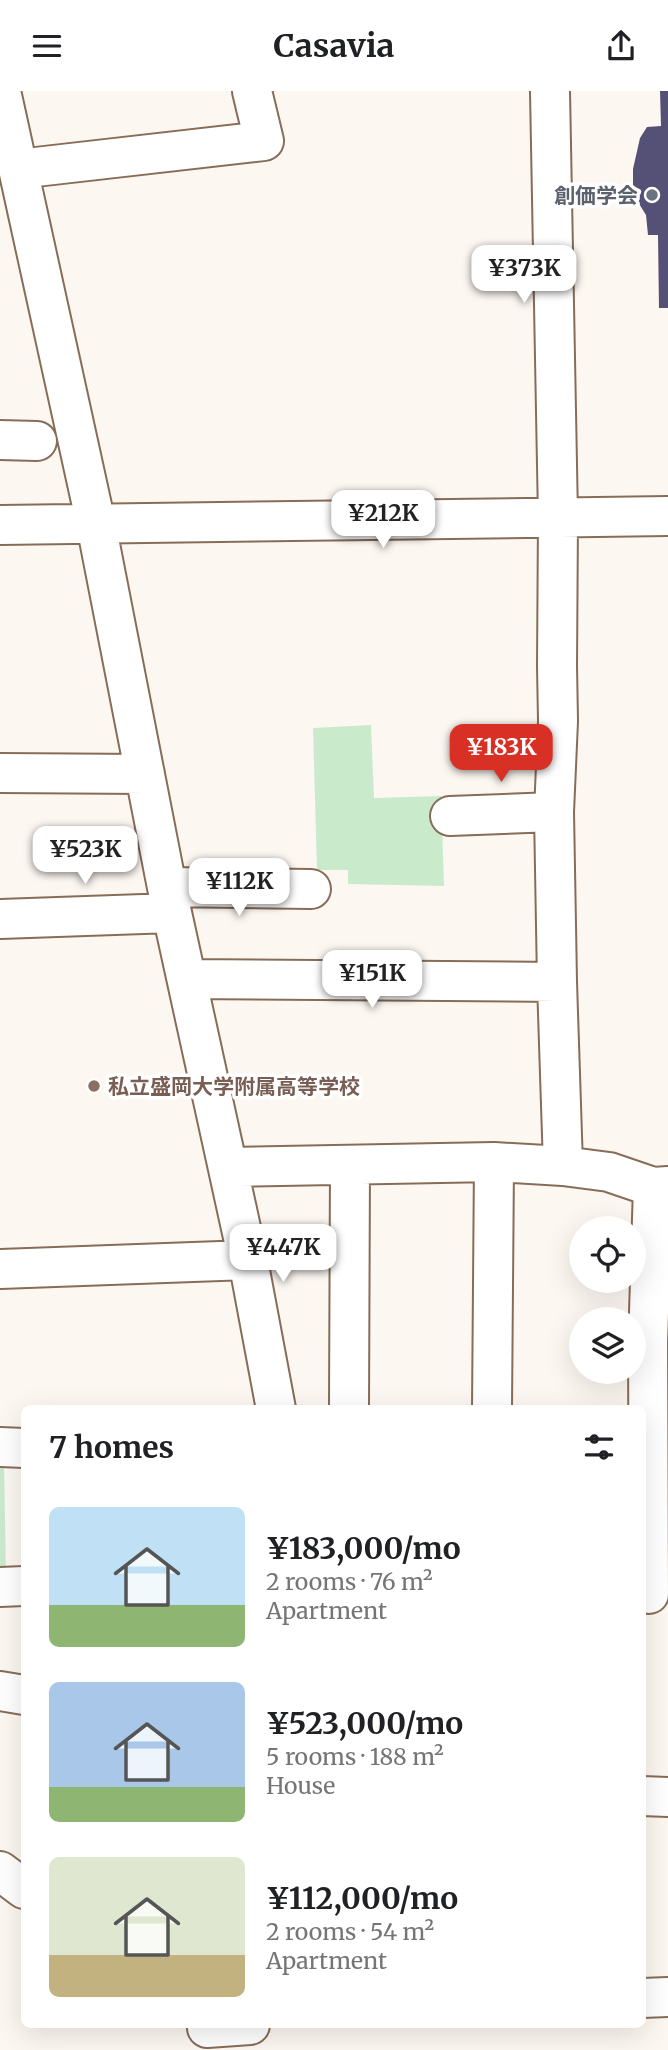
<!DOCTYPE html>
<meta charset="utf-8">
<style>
body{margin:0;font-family:Merriweather,"Noto Sans JP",serif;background:#f2f2f2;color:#202124;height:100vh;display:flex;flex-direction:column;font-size:26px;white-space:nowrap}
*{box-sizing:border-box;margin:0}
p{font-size:23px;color:#757577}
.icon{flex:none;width:38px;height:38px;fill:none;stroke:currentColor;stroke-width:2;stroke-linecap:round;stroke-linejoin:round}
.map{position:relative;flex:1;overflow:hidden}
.panel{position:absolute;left:21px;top:1314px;width:625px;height:623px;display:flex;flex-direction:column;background:#fff;border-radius:10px;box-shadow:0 7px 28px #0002}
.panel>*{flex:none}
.fabs{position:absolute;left:569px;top:1125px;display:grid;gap:14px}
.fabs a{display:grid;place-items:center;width:77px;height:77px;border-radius:50%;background:#fff;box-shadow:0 7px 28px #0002;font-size:35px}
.price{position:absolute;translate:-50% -60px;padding:0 16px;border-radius:14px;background:#fff;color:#222;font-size:23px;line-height:46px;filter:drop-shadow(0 2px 4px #0008)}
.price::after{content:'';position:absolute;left:50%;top:42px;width:21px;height:16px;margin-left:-10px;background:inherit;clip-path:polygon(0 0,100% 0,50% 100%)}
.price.selected{background:#d93025;color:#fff}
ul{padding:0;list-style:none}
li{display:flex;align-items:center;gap:21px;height:175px;padding:0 28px}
li span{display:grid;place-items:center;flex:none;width:196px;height:140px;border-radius:10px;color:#555}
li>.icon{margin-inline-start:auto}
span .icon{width:84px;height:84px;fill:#fffc;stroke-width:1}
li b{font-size:30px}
h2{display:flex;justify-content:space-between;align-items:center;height:84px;padding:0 28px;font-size:30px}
header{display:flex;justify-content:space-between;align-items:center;height:91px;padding:0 28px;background:#fff;font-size:32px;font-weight:700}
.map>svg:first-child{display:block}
.green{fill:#c9ebcb}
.building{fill:#555076}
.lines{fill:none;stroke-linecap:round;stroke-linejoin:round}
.minor-casing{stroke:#876d57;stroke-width:42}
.minor{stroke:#fff;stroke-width:38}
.worship-dot{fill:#6b7280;stroke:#fff;stroke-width:2.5}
.education-dot{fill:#8d6e63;stroke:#fff;stroke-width:2.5}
.labels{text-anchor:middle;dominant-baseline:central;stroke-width:7;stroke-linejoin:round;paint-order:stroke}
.worship-label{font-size:21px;font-weight:bold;fill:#5b616d;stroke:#fff;text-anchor:end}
.education-label{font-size:21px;font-weight:bold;fill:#785e54;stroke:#fff;text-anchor:start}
</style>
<header><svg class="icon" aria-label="menu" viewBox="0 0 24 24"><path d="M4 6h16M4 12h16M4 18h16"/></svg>Casavia<svg class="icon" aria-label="share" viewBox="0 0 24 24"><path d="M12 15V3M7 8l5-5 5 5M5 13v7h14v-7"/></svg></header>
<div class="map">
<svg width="668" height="1959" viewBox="0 0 668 1959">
<rect width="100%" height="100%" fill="#fdf7f2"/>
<!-- green -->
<path class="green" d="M371,634L374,707L441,705L444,795L348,793V779H317L313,637Z
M0,1371H4L6,1484H0Z"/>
<!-- building -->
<path class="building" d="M660,0H668V217H659L658,144H648L646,124L638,111L633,97V78L640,47L647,36L661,35Z"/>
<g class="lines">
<!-- minor casing -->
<g class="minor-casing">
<path id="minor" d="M1,0L96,433L172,822L248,1169L276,1318
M550,0L558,427L557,575L558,630L554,721L557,891L563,1075
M18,78L264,50L252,0
M0,349L37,350
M0,434L668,425
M0,682L145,683
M450,725L554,721
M167,796L311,798
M0,828L172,822
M188,888L557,891
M228,1076L494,1071L563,1075L609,1081L653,1096L668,1095
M0,1178L248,1169
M349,1318L350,1074
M492,1318L494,1071
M0,1356L24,1357
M0,1496L24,1495
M649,1503L648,1252L653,1096
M0,1600L24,1604
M642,1705L668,1706
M0,1780L24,1798
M642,1907L668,1906
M207,1937L250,1934"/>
</g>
<!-- minor -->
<use href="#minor" class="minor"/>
</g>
<!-- markers -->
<circle class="worship-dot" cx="652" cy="104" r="7"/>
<circle class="education-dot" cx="94" cy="995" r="7"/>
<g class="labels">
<!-- worship labels -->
<g class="worship-label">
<text x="638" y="104">創価学会</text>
</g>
<!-- education labels -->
<g class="education-label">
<text x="108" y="995">私立盛岡大学附属高等学校</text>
</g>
</g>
</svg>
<div class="fabs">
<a><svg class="icon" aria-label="locate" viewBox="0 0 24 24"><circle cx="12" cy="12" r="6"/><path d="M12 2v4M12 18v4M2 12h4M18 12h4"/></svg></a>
<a><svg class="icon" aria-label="layers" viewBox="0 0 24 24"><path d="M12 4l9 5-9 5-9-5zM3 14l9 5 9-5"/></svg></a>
</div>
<b class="price" style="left:524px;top:214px">¥373K</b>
<b class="price" style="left:383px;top:459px">¥212K</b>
<b class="price selected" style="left:501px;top:693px">¥183K</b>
<b class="price" style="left:85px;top:795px">¥523K</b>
<b class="price" style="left:239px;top:827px">¥112K</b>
<b class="price" style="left:372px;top:919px">¥151K</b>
<b class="price" style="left:283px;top:1193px">¥447K</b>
<section class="panel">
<h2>7 homes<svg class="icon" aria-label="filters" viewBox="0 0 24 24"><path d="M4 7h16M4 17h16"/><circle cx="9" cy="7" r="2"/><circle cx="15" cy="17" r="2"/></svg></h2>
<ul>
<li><span style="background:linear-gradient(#bfe0f5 70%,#8fb573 0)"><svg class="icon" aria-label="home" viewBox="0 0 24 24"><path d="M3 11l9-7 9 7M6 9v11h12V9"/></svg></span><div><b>¥183,000/mo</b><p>2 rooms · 76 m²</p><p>Apartment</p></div></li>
<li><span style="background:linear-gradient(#a9c7e8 75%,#8fb573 0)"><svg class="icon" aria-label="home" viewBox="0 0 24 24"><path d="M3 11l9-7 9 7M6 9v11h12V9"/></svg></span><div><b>¥523,000/mo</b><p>5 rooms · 188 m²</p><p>House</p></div></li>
<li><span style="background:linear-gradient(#dfe7d0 70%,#c2b280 0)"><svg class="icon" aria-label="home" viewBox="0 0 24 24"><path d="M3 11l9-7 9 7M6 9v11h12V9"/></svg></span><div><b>¥112,000/mo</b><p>2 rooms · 54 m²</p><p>Apartment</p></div></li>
</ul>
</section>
</div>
